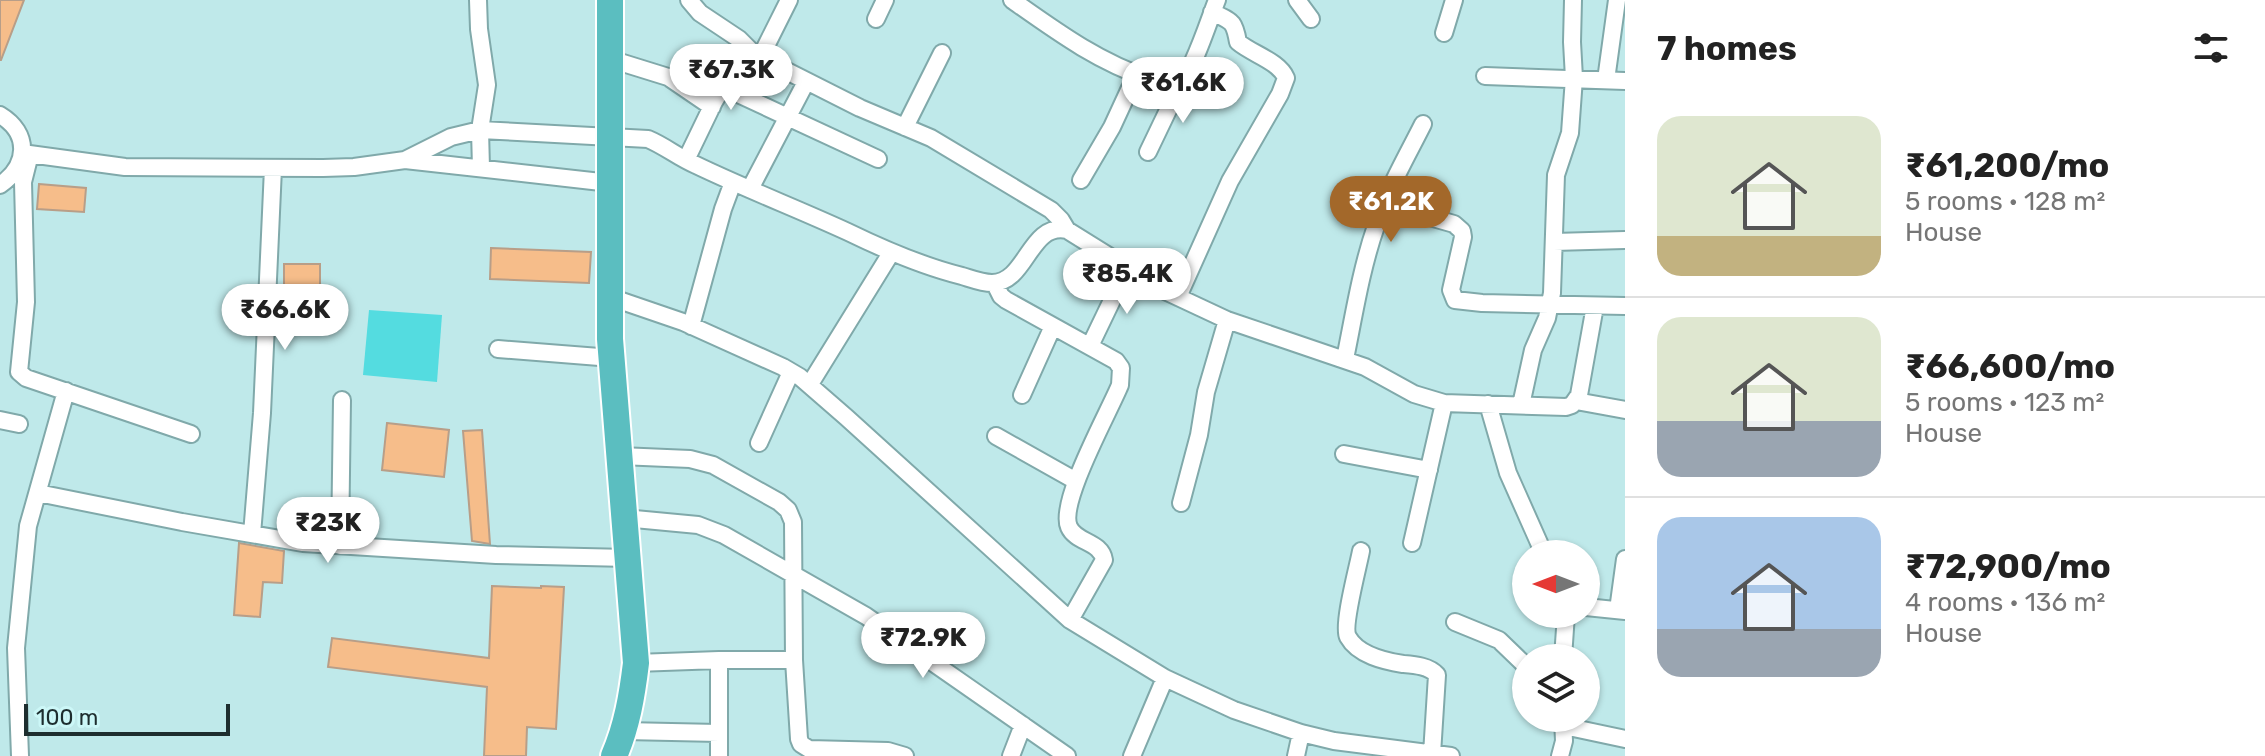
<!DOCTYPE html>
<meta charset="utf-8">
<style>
body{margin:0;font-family:Rubik,sans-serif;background:#f2f2f2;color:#222;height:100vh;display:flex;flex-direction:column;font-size:30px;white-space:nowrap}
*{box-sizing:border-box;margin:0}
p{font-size:26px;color:#767676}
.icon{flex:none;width:44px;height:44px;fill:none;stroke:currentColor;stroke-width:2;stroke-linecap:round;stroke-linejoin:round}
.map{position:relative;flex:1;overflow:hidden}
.drawer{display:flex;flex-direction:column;background:#fff;width:640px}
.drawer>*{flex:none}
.needle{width:52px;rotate:270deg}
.fabs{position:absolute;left:1512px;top:540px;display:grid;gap:16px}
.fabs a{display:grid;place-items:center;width:88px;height:88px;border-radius:50%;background:#fff;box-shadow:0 2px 6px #0004;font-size:40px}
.scale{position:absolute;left:24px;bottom:20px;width:206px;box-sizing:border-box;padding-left:8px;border:4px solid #1e2e2f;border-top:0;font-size:22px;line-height:28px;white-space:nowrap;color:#1e2e2f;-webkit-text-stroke:6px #ccf7f7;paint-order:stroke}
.price{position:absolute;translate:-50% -68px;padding:0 18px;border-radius:28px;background:#fff;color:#222;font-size:26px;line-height:52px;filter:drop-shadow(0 2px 4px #0008)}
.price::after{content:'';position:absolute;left:50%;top:48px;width:24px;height:18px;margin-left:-12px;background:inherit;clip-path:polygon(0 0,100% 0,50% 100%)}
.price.active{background:#a3682a;color:#fff}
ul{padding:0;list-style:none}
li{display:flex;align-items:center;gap:24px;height:200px;padding:0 32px}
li+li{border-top:2px solid #e0e0e0}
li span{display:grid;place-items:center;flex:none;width:224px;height:160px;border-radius:24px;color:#555}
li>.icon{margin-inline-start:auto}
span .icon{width:96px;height:96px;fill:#fffc;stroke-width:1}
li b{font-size:34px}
h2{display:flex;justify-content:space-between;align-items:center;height:96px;padding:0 32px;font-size:34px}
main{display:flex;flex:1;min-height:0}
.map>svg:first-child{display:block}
.water{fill:#54dce0}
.building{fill:#f6bd8a;stroke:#b89e88;stroke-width:2}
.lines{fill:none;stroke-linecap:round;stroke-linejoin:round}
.minor-casing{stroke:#80a9aa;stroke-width:20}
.trunk-casing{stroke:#fff;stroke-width:30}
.minor{stroke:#fff;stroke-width:16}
.trunk{stroke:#5bbec0;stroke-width:26}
</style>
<main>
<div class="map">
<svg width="1625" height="756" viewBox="0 0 1625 756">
<rect width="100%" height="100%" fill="#bfe9ea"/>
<!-- water -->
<path class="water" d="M369,310L442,315L437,382L363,375Z"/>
<!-- building -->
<path class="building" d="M0,0H24L1,60H0Z
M39,184L86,188L84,212L37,209Z
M491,248L591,252L589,283L490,279Z
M284,264H320V298H284Z
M387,423L449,430L444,477L382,470Z
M482,430L490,544L472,541L463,431Z
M239,543L284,551L282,583L263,582L260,617L234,615Z
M492,586L541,588V586L564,587L556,729L527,727L526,756H484L487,687L328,667L332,638L489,658Z"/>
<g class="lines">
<!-- minor casing -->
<g class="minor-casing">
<path id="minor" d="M478,0L479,29L487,85L480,130L481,168
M689,0L700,13L739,39L755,55L860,108L931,138L1051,210L1061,220L1067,230
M1012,0C1056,31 1098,62 1150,79C1159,83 1169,88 1179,83C1192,75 1210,17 1217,0
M1297,0L1311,19
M876,19L885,0
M1444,33L1454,0
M760,58L789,0
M610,59L668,77L712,107
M1485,76L1625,81
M1606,80L1617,0
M723,87L878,159
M0,115C30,133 29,165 0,185
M905,127L942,53
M1148,152L1182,81
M22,153L125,167L323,168L354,167L405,160L451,137L480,130L648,139C665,146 679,158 696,165C746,189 798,209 848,232C885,250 922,266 962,276C972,279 982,283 992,283C1027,283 1029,222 1067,230L1165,291L1227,320L1365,367L1414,394L1444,403L1566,407L1572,405L1579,395L1595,306
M30,154L23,182L26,302L19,372L26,378L191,434
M405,160L610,183
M686,160L714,102L746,48
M1081,180L1112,127L1136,75
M750,189L806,82
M1384,204L1454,224L1462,231L1463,237L1451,290L1455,300L1482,303L1625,306
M1554,242L1625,240
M995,284L1001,296L1006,300L1116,361L1121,368L1120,385C1109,412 1058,503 1069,527C1076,543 1101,541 1104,560L1070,620
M610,297L683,322L783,367L800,377L846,417L1070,620L1165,678L1234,710L1301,733L1334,741L1451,756
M1178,297L1230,181L1280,94L1286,78C1279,61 1252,54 1238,42C1234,20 1232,22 1212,12
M691,326L723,209L733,182
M1090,346L1127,269
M498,349L612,358
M1345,359C1354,315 1361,269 1376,226C1387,190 1406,158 1423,124
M810,384L891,253
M1022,395L1053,326
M1576,401L1625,410
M1488,404L1508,473L1544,554
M1521,405L1533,350L1547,318L1552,293L1556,175L1570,133L1574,78L1572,42L1573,0
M0,420L19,424
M996,436L1076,481
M759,443L791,372
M1344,454L1429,470
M620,456L690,459L713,465L779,502L788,510L793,522L794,660L799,739L801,744L809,749L888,751L905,756
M38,493L182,522L303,543L496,555L628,558
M1181,503L1199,435L1206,392L1227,320
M624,518L698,525L724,535L866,616L1067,756
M252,534L262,413L273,168
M1412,543L1444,403
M340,546L342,400
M1361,551C1358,567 1342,626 1348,637C1358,655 1384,661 1403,664C1415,665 1429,666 1437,675L1432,754
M1586,607L1625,611
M1618,610L1625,559
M1455,622L1499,640L1526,666
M1563,658L1566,614
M719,660V756
M636,663L719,660H794
M1564,726L1625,739
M624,731L719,733
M20,756L16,648L28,526L66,391
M1011,756L1023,725
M1132,756L1165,678
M1296,756L1301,733
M1560,756L1564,741L1563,718"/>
</g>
<!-- trunk casing -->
<g class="trunk-casing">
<path id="trunk" d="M610,0V339L636,663C632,696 627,726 614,756"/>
</g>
<!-- minor -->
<use href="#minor" class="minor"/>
<!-- trunk -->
<use href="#trunk" class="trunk"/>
</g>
</svg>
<div class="fabs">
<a><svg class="needle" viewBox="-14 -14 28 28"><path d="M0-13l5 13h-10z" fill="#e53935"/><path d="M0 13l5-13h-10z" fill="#767676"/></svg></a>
<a><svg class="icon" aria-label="layers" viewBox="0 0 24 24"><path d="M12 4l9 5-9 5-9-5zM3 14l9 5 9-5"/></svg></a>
</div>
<div class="scale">100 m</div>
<b class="price" style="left:731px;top:112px">₹67.3K</b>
<b class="price" style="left:1183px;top:125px">₹61.6K</b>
<b class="price active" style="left:1391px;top:244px">₹61.2K</b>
<b class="price" style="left:1127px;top:316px">₹85.4K</b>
<b class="price" style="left:285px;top:352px">₹66.6K</b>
<b class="price" style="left:328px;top:565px">₹23K</b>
<b class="price" style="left:923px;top:680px">₹72.9K</b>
</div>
<section class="drawer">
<h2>7 homes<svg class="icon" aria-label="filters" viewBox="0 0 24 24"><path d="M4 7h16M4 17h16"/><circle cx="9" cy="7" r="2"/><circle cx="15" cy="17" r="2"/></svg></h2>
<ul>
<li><span style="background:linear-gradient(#dfe7d0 75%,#c2b280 0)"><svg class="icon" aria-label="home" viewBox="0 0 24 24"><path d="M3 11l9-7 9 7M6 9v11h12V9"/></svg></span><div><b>₹61,200/mo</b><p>5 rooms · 128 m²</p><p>House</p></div></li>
<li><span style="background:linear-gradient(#dfe7d0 65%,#9aa5b1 0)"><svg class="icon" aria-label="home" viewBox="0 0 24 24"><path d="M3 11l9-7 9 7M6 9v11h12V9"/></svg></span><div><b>₹66,600/mo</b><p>5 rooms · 123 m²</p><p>House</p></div></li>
<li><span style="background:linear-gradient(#a9c7e8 70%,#9aa5b1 0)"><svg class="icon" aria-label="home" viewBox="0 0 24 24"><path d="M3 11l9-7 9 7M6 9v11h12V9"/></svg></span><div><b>₹72,900/mo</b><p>4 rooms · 136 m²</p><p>House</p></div></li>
</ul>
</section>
</main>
